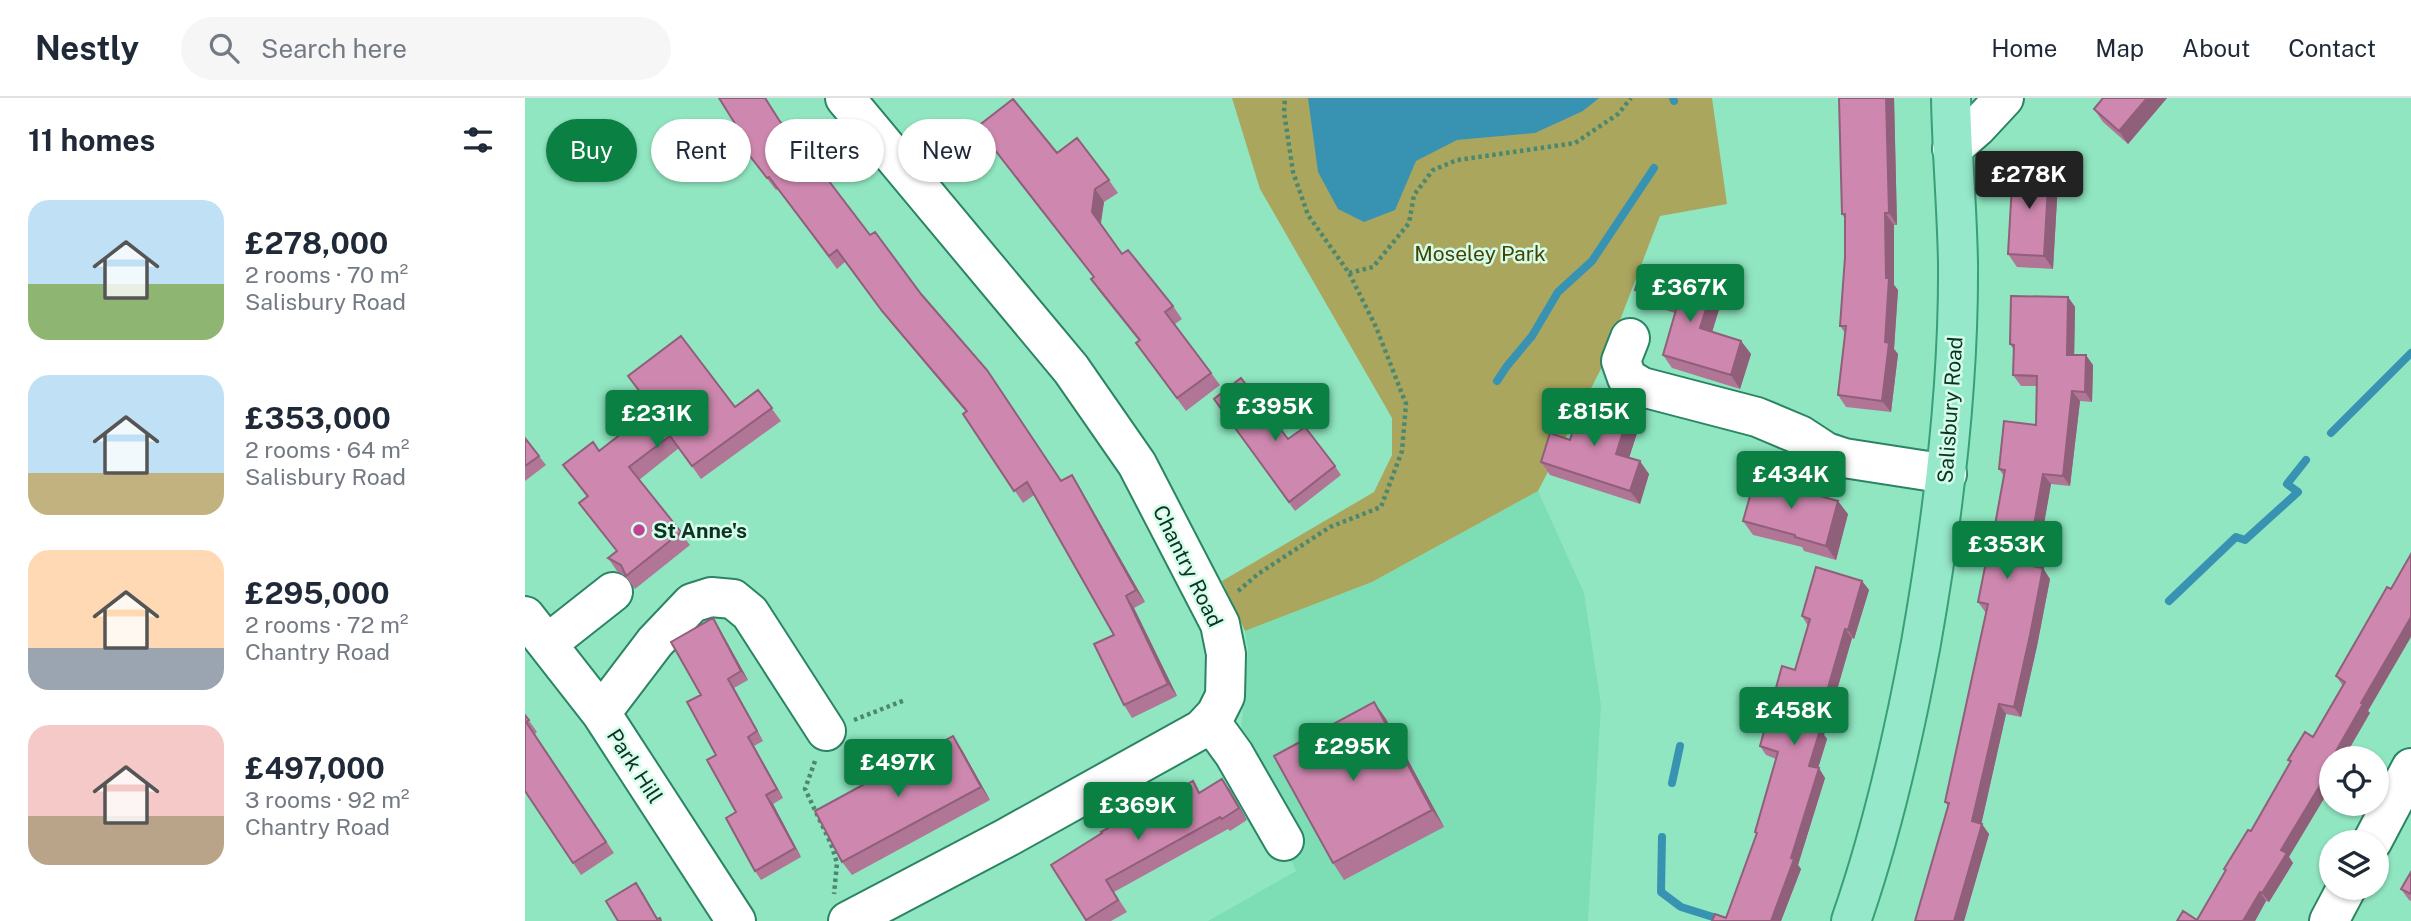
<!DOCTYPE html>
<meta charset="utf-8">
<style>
body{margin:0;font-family:"Public Sans",sans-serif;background:#f6f6f7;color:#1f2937;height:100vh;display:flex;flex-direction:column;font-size:26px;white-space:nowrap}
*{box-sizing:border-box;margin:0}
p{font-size:23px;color:#747a83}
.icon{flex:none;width:38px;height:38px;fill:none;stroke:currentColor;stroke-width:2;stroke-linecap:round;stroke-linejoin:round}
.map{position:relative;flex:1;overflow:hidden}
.panel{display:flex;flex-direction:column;background:#fff;width:525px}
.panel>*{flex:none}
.top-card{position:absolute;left:21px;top:21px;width:665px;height:63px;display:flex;gap:14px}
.tools{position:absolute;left:1794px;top:648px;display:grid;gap:14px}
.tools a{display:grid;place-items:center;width:70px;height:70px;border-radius:50%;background:#fff;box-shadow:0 2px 5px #0004;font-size:35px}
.price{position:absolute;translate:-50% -60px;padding:0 16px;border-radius:7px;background:#0b8043;color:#fff;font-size:23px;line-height:46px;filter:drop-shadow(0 2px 4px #0008)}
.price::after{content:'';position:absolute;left:50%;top:42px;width:21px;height:16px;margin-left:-10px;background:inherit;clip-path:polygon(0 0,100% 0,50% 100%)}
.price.on{background:#222;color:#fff}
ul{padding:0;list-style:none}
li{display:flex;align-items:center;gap:21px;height:175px;padding:0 28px}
li span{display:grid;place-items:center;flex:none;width:196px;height:140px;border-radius:21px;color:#555}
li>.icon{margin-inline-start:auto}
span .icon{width:84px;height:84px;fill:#fffc;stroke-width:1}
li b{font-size:30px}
h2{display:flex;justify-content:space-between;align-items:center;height:84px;padding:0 28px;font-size:30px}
.pill{padding:0 24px;border-radius:32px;background:#fff;box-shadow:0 2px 5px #0004;font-size:24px;line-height:63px}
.pill.on{background:#0b8043;color:#fff}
header{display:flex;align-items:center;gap:42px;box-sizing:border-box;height:98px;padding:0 35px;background:#fff;border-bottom:2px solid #e0e1e3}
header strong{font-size:33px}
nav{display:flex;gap:38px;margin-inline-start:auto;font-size:24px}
.search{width:490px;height:63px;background:#f6f6f7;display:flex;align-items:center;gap:18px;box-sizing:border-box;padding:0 24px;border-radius:38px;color:#747a83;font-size:26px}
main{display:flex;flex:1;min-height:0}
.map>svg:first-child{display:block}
.built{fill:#7ddeb5}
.green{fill:#aba65e}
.water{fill:#3893b3}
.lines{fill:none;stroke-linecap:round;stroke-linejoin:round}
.stream{stroke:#3893b3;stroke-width:8}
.minor-casing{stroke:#2b8464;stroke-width:42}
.major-casing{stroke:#389f78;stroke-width:42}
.path{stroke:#4c886f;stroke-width:4.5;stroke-dasharray:3.5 3.5;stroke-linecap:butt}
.minor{stroke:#fff;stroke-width:38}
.major{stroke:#95e8ca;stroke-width:38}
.wall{fill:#b17596}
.shaded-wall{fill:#905f7a}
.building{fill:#ce88af;stroke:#905f7a;stroke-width:2}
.poi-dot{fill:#c04393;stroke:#d4fdea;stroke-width:2.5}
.labels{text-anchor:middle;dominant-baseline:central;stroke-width:5;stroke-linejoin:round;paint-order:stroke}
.park-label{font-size:21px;fill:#464204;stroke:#d4fdea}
.street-label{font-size:21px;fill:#0d3224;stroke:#d4fdea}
.poi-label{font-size:21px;font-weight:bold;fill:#0d3224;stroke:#d4fdea;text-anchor:start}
</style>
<header>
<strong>Nestly</strong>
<div class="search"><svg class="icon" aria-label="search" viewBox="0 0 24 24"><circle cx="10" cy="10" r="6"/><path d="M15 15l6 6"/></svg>Search here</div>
<nav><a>Home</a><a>Map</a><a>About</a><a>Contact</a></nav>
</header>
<main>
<section class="panel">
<h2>11 homes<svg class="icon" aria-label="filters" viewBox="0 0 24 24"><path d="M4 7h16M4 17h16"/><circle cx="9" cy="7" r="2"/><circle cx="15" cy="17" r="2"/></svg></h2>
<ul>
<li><span style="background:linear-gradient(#bfe0f5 60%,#8fb573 0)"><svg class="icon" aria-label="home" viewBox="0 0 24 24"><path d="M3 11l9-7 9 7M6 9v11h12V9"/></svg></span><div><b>£278,000</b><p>2 rooms · 70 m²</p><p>Salisbury Road</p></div></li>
<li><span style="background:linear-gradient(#bfe0f5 70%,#c2b280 0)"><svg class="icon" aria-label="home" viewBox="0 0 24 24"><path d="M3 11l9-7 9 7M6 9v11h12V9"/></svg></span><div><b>£353,000</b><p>2 rooms · 64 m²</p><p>Salisbury Road</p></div></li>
<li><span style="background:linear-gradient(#ffd9b3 70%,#9aa5b1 0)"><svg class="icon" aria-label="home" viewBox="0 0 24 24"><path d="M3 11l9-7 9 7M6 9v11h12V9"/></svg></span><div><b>£295,000</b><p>2 rooms · 72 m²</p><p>Chantry Road</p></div></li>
<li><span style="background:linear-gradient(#f6c9c9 65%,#b9a48a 0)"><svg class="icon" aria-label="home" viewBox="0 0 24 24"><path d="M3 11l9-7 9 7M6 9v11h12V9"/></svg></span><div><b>£497,000</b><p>3 rooms · 92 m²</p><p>Chantry Road</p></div></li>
</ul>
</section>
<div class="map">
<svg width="1886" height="823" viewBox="0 0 1886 823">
<rect width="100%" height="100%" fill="#90e6c1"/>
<!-- built -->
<path class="built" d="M1013,393L1059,495L1076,607L1063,823H683L771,773L715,644L723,552L720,533L847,484Z"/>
<!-- green -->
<path class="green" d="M707,0H1187L1202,106L1135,118L1077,269L1013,393L847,484L720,533L697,483L849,394L867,357V320L735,91Z"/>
<!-- water -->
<path class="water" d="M783,0H1074L1058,13L1010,35L932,42L891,63L870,112L839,124L813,111L793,74Z"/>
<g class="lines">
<!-- stream -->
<path class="stream" d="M1148,0L1149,3
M972,283L982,268L1007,238L1033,194L1067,163L1129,70
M1806,335L1886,255
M1644,503L1711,439L1720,442L1773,394L1762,386L1781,362
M1147,685L1155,648
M1137,739L1136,794L1156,809L1201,823"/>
<!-- minor casing -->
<g class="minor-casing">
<path id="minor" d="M320,0L546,271L612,366L695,526L701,556L700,598L691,616L677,631L481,740L323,823
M1427,51L1452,29L1479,0
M1105,240L1096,263L1102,280L1117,289L1232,319L1275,337L1301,354L1319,360L1422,376
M0,518L76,615L211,823
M22,546L88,494
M76,615L130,544L167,505L186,499L208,501L225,515L301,633
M685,623L709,656L759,743
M1847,744L1886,670
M1804,823L1822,789"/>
</g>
<!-- major casing -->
<g class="major-casing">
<path id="major" d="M1326,823C1357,734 1379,637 1396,545C1418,420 1434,292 1433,165C1432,110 1427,55 1426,0"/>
</g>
<!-- path -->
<path class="path" d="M824,175L848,169L884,125L889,97L908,72L932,62L1050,45L1093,16L1106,0
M713,493L733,476L805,429L856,409L877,353L881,306L851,229L824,175L783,117L768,74L759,14L760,0
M329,622L380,602
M290,663L280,691L306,746L312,765L309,796"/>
<!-- minor -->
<use href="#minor" class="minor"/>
<!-- major -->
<use href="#major" class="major"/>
</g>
<!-- wall -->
<path class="wall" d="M194,0H241L258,29L282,59L345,137L536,383L547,377L555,390L620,504L609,510L652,598L607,620L599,607L589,537L509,397L498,405L438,316L441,314L366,225L320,164L312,171L253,91L251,92L223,56L214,44L219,40Z
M1314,0H1369L1372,127H1369V187L1373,192L1369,251L1373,256L1366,314L1321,309L1313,297L1320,235L1315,228L1320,159V121L1317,116Z
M1578,0H1642L1603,46L1578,24L1569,11Z
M452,29L532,55L584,82L593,95L579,104L576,126L597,156L648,208L657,221L650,226L695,287L661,313L611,245L614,243L575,194L566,181L569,179Z
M1533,84L1528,171L1492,169L1483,156Z
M1110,192H1187L1196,205L1187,234L1216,243L1226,256L1215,291L1147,270L1138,257L1150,215L1119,205Z
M1543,199L1550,209L1549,257L1568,267L1567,304L1555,303L1545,388L1526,386L1511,469L1525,481L1512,548L1496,619L1481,616L1456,726L1464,736L1439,823H1390L1423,708L1420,704L1461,515L1453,504L1464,460L1479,378L1474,371L1511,327L1512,288H1496L1488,277L1489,252L1485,246Z
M103,278L210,309L233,292L256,323L176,381L154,350L114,382L165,447L110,491L100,478L92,473L83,460L92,454L54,405L62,399L38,367L74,353L127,311Z
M689,301L810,368L816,377L770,413Z
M1113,332L1104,360L1124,376L1115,406L1025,377L1016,364L1045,342Z
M0,340L21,367L0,383Z
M1323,416L1311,462L1279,453L1277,449L1228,437L1218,423Z
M1337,483L1344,492L1329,541L1327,540L1299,637L1302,641L1293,670L1300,680L1273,767L1276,771L1256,823H1187L1201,820L1232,737L1230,734L1251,661L1241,657L1235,648L1270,572L1283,528L1277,518Z
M1862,489L1843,613L1845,615L1806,660L1764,759L1768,765L1744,804L1741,803L1730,823H1652L1672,822L1700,773L1699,771L1726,733L1765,665L1763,662L1788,639L1818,588L1811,578Z
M194,530L223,582L209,590L238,643L229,648L258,700L248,706L276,759L236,782L230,773L211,714L191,657L176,597Z
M849,604L861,621L919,729L819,782L808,765Z
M0,617L12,634L10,636L89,755L56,777L0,693Z
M437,652L465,702L327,777L317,764Z
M705,692L722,722L705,733L703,731L589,794L602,814L586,823H561L526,767L675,694Z
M1886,774V803L1884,802L1876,791Z"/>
<!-- shaded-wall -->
<path class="shaded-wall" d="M1361,0H1369L1372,127L1364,115Z
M1622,0H1642L1603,46L1594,33Z
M1524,71L1533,84L1528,171L1519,158Z
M570,91L579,104L575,127L567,114Z
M1360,115L1369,127V187L1373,192L1369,251L1373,256L1366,314L1357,303L1360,244Z
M1187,192L1196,205L1184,244L1175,230Z
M1543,199L1550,209L1549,267L1542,257Z
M1216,243L1226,256L1215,291L1206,277Z
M1561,257L1568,267L1567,304L1560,294Z
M1547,293L1555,303L1545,388L1538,378Z
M1103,318L1113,332L1101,369L1091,356Z
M1115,363L1124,376L1115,406L1105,393Z
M1518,376L1526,386L1510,478L1502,467Z
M547,377L555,390L620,504L611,492Z
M1313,403L1323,416L1311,462L1301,448Z
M1518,470L1525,481L1512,548L1496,619L1489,609Z
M1337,483L1344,492L1329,541L1323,532Z
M601,498L609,510L652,598L643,586Z
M1886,519V539L1843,613L1845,615L1819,660H1811V653L1836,605Z
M188,520L194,530L223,582L216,573Z
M1320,531L1327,540L1299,637L1302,641L1291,677L1284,668L1291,631Z
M203,581L209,590L238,643L232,633Z
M849,604L861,621L919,729L907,712Z
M1474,606L1481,616L1455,732L1457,726L1464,736L1439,823H1429L1447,723Z
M428,638L437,652L465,702L456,689Z
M223,639L229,648L258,700L252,691Z
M1806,669V689L1764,759L1768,765L1744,804L1737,795L1756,752Z
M1294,670L1300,680L1273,767L1276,771L1256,823H1246Z
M697,681L705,692L722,722L714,710Z
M241,697L248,706L276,759L270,750Z
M111,785L118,795L134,823H133Z
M1735,794L1741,803L1730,823H1718Z"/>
<!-- building -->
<path class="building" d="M194,0H240L254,22L282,59L284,57L345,137L350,134L396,196L462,272L536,383L547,377L611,492L601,498L643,586L599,607L569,546L589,537L502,384L489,393L438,316L442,313L357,213L312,152L304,158L244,79L242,80L214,44L219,40Z
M1314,0H1361L1364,115H1360L1361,180H1364L1360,244L1364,245L1357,303L1313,297L1321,228H1315L1320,159V116H1317Z
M1578,0H1622L1594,33L1569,11Z
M488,1L532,55L552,40L584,82L570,91L567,114L597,156L603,152L648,208L640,214L686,275L652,300L611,245L615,242L566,181L569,179L452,29Z
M1488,69L1524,71L1519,158L1483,156Z
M1117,170L1187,192L1175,230L1216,243L1206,277L1138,257L1153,205L1110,192Z
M1486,198L1543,199L1542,257H1561L1560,294L1547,293L1538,378L1518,376L1502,467L1518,470L1505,537L1489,609L1474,606L1447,723L1457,726L1429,823H1390L1424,705L1420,704L1463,506L1453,504L1462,459L1464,460L1480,372L1474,371L1479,323L1511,327L1512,278L1488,277L1489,247L1485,246Z
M156,238L210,309L233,292L247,310L167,368L145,338L104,369L156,434L101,478L96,467L83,460L92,453L54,405L63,398L38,367L68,344L74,353L128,311L103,278Z
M716,280L763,341L780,329L810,368L764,404L689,301Z
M1057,303L1103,318L1091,356L1115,363L1105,393L1016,364L1025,335L1045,342Z
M0,340L14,358L0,368Z
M1230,380L1313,403L1301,448L1270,439V437L1218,423Z
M1886,456V519L1836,605L1838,606L1811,653L1814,655L1811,660H1806V669L1756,752L1762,755L1737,795L1735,794L1718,823H1652L1658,813L1672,822L1701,772L1699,771L1723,732L1726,733L1766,663L1763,662L1780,634L1788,639L1820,584L1811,578L1862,489L1866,491Z
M1291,469L1337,483L1323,532L1320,531L1291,631L1295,632L1284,668L1294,670L1266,760L1269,761L1246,823H1187L1190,816L1201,820L1232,735L1230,734L1253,654L1235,648L1257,568L1270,572L1285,521L1277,518Z
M188,520L216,573L203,581L232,633L223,639L252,691L241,697L270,750L230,773L201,720L211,714L182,662L191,657L162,604L176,597L146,544Z
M849,604L907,712L808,765L749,658Z
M0,617L4,622L1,624L81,744L48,765L0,693Z
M428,638L456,689L317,764L290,713Z
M697,681L714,710L697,721L695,719L581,782L593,802L561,822L526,767L577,735L576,734L668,683L674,695Z
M1886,774V796L1876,791Z
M111,785L132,821L135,820L136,823H93L81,803Z"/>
<!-- markers -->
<circle class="poi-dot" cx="114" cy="432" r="7"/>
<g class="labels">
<!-- park labels -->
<g class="park-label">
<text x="955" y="155">Moseley Park</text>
</g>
<!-- street labels -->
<g class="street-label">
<text transform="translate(1425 312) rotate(-86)">Salisbury Road</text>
<text transform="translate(663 468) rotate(64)">Chantry Road</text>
<text transform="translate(110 668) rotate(57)">Park Hill</text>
</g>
<!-- poi labels -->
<g class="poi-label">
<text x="128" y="432">St Anne's</text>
</g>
</g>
</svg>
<div class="tools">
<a><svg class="icon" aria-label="locate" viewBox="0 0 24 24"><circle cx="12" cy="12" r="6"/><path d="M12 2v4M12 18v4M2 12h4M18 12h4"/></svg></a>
<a><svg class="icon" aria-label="layers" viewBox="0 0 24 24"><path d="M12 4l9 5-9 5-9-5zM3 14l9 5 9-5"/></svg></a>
</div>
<b class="price on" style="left:1504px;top:113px">£278K</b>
<b class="price" style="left:1165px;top:226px">£367K</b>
<b class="price" style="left:750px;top:345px">£395K</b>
<b class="price" style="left:1069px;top:350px">£815K</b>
<b class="price" style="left:132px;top:352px">£231K</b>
<b class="price" style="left:1266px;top:413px">£434K</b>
<b class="price" style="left:1482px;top:483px">£353K</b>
<b class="price" style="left:1269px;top:649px">£458K</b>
<b class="price" style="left:828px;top:685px">£295K</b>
<b class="price" style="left:373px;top:701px">£497K</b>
<b class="price" style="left:613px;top:744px">£369K</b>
<div class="top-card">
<a class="pill on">Buy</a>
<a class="pill">Rent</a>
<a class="pill">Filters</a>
<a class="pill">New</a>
</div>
</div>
</main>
